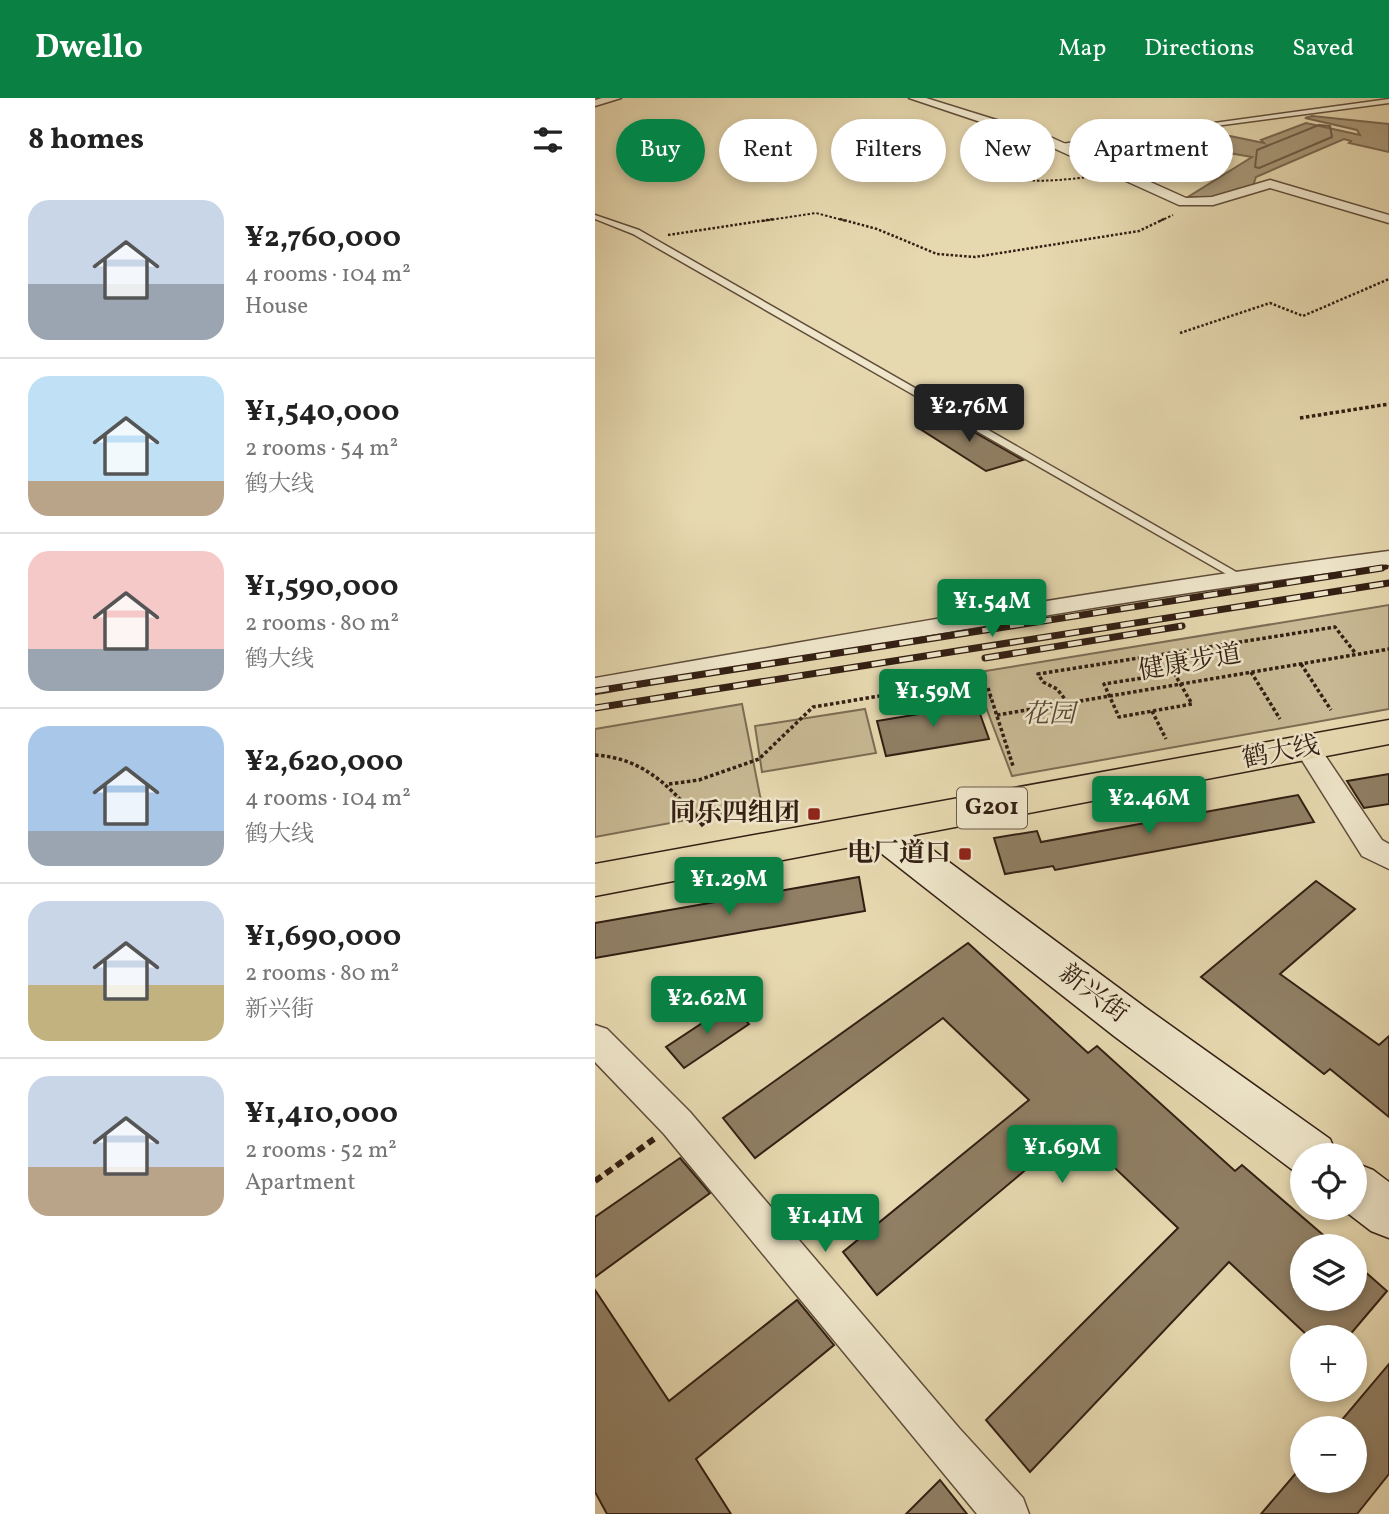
<!DOCTYPE html>
<meta charset="utf-8">
<style>
body{margin:0;font-family:Vollkorn,"Noto Serif SC",serif;background:#f2f2f2;color:#222;height:100vh;display:flex;flex-direction:column;font-size:26px;white-space:nowrap}
*{box-sizing:border-box;margin:0}
p{font-size:23px;color:#767676}
.icon{flex:none;width:38px;height:38px;fill:none;stroke:currentColor;stroke-width:2;stroke-linecap:round;stroke-linejoin:round}
.map{position:relative;flex:1;overflow:hidden}
.side{display:flex;flex-direction:column;background:#fff;width:595px}
.side>*{flex:none}
.hud{position:absolute;left:21px;top:21px;width:665px;height:63px;display:flex;gap:14px}
.tools{position:absolute;left:695px;top:1045px;display:grid;gap:14px}
.tools a{display:grid;place-items:center;width:77px;height:77px;border-radius:50%;background:#fff;box-shadow:0 4px 10px #0003;font-size:35px}
.price{position:absolute;translate:-50% -60px;padding:0 16px;border-radius:7px;background:#0b8043;color:#fff;font-size:23px;line-height:46px;filter:drop-shadow(0 2px 4px #0008)}
.price::after{content:'';position:absolute;left:50%;top:42px;width:21px;height:16px;margin-left:-10px;background:inherit;clip-path:polygon(0 0,100% 0,50% 100%)}
.price.current{background:#222;color:#fff}
ul{padding:0;list-style:none}
li{display:flex;align-items:center;gap:21px;height:175px;padding:0 28px}
li+li{border-top:2px solid #e0e0e0}
li span{display:grid;place-items:center;flex:none;width:196px;height:140px;border-radius:21px;color:#555}
li>.icon{margin-inline-start:auto}
span .icon{width:84px;height:84px;fill:#fffc;stroke-width:1}
li b{font-size:30px}
h2{display:flex;justify-content:space-between;align-items:center;height:84px;padding:0 28px;font-size:30px}
.pill{padding:0 24px;border-radius:32px;background:#fff;box-shadow:0 4px 10px #0003;font-size:24px;line-height:63px}
.pill.current{background:#0b8043;color:#fff}
header{display:flex;align-items:center;gap:42px;box-sizing:border-box;height:98px;padding:0 35px;background:#0b8043;color:#fff}
header strong{font-size:33px}
nav{display:flex;gap:38px;margin-inline-start:auto;font-size:24px}
main{display:flex;flex:1;min-height:0}
.map>svg:first-child{display:block}
.green{fill:#c8b994;stroke:#7e6c54;stroke-width:2}
.water{fill:#a9997a;stroke:#7a6851;stroke-width:2}
.lines{fill:none;stroke-linecap:round;stroke-linejoin:round}
.shore{stroke:#6e5c46;stroke-width:2}
.building{fill:#907f64;stroke:#331f13;stroke-width:2}
.lane-casing{stroke:#604d3a;stroke-width:3}
.street-casing{stroke:#604d3a;stroke-width:3}
.secondary-casing{stroke:#331f13;stroke-width:3}
.highway-casing{stroke:#331f13;stroke-width:3}
.path-far4{stroke:#331f13;stroke-width:2;stroke-dasharray:2.5 2;stroke-linecap:butt}
.path-far3{stroke:#331f13;stroke-width:2.5;stroke-dasharray:2.5 2;stroke-linecap:butt}
.path-far2{stroke:#331f13;stroke-width:3.5;stroke-dasharray:3.5 2.5;stroke-linecap:butt}
.path-far1{stroke:#331f13;stroke-width:5;stroke-dasharray:6 4.5;stroke-linecap:butt}
.path{stroke:#331f13;stroke-width:6;stroke-dasharray:8 5;stroke-linecap:butt}
.lane{fill:#efe6cb;fill-rule:evenodd}
.street{fill:#efe6cb;fill-rule:evenodd}
.secondary{fill:#efe6cb;fill-rule:evenodd}
.highway{fill:#e6d8af;fill-rule:evenodd}
.rail-far1-casing{stroke:#331f13;stroke-width:5}
.rail-casing{stroke:#331f13;stroke-width:7}
.rail-far1{stroke:#efe6cb;stroke-width:3.5;stroke-dasharray:11;stroke-linecap:butt}
.rail{stroke:#efe6cb;stroke-width:4.5;stroke-dasharray:14;stroke-linecap:butt}
.poi-dot{fill:#8f2418;stroke:#efe6cb;stroke-width:2.5}
.labels{text-anchor:middle;dominant-baseline:central;stroke-width:5;stroke-linejoin:round;paint-order:stroke}
.shield{fill:#efe6cb;stroke:#6b5b4a;stroke-width:2}
.shield-label{font-size:24px;font-weight:bold;fill:#331f13}
.street-label{font-size:26px;fill:#331f13;stroke:#efe6cb}
.park-label{font-size:26px;font-style:italic;fill:#584633;stroke:#efe6cb}
.poi-label{font-size:26px;font-weight:bold;fill:#331f13;stroke:#efe6cb;text-anchor:end}
</style>
<header>
<strong>Dwello</strong>
<nav><a>Map</a><a>Directions</a><a>Saved</a></nav>
</header>
<main>
<section class="side">
<h2>8 homes<svg class="icon" aria-label="filters" viewBox="0 0 24 24"><path d="M4 7h16M4 17h16"/><circle cx="9" cy="7" r="2"/><circle cx="15" cy="17" r="2"/></svg></h2>
<ul>
<li><span style="background:linear-gradient(#c9d6e8 60%,#9aa5b1 0)"><svg class="icon" aria-label="home" viewBox="0 0 24 24"><path d="M3 11l9-7 9 7M6 9v11h12V9"/></svg></span><div><b>¥2,760,000</b><p>4 rooms · 104 m²</p><p>House</p></div></li>
<li><span style="background:linear-gradient(#bfe0f5 75%,#b9a48a 0)"><svg class="icon" aria-label="home" viewBox="0 0 24 24"><path d="M3 11l9-7 9 7M6 9v11h12V9"/></svg></span><div><b>¥1,540,000</b><p>2 rooms · 54 m²</p><p>鹤大线</p></div></li>
<li><span style="background:linear-gradient(#f6c9c9 70%,#9aa5b1 0)"><svg class="icon" aria-label="home" viewBox="0 0 24 24"><path d="M3 11l9-7 9 7M6 9v11h12V9"/></svg></span><div><b>¥1,590,000</b><p>2 rooms · 80 m²</p><p>鹤大线</p></div></li>
<li><span style="background:linear-gradient(#a9c7e8 75%,#9aa5b1 0)"><svg class="icon" aria-label="home" viewBox="0 0 24 24"><path d="M3 11l9-7 9 7M6 9v11h12V9"/></svg></span><div><b>¥2,620,000</b><p>4 rooms · 104 m²</p><p>鹤大线</p></div></li>
<li><span style="background:linear-gradient(#c9d6e8 60%,#c2b280 0)"><svg class="icon" aria-label="home" viewBox="0 0 24 24"><path d="M3 11l9-7 9 7M6 9v11h12V9"/></svg></span><div><b>¥1,690,000</b><p>2 rooms · 80 m²</p><p>新兴街</p></div></li>
<li><span style="background:linear-gradient(#c9d6e8 65%,#b9a48a 0)"><svg class="icon" aria-label="home" viewBox="0 0 24 24"><path d="M3 11l9-7 9 7M6 9v11h12V9"/></svg></span><div><b>¥1,410,000</b><p>2 rooms · 52 m²</p><p>Apartment</p></div></li>
</ul>
</section>
<div class="map">
<svg width="794" height="1416" viewBox="0 0 794 1416">
<rect width="100%" height="100%" fill="#e6d8af"/>
<filter id="stains"><feTurbulence type="fractalNoise" baseFrequency=".00286" numOctaves="4"/><feColorMatrix values="0 0 0 0 .2 0 0 0 0 .09 0 0 0 0 .02 0 0 0 .5 -.17"/></filter>
<radialGradient id="worn" r=".72"><stop offset=".6" stop-color="#630" stop-opacity="0"/><stop offset="1" stop-color="#630" stop-opacity=".3"/></radialGradient>
<!-- green -->
<path class="green" d="M794,507V611L417,678L378,575Z
M147,606L167,708L0,739V631Z
M270,611L281,655L167,674L160,628Z"/>
<!-- water -->
<path class="water" d="M717,18L794,26V54L754,45L756,43L749,41L661,79L658,88L618,100L593,99L657,59L628,54L607,45L635,38L669,45L666,42L711,25L765,37L762,32L710,20Z"/>
<g class="lines">
<!-- shore -->
<path class="shore" d="M724,27L735,28L737,39L664,70L660,69L662,52Z"/>
</g>
<!-- building -->
<path class="building" d="M351,318L428,362L391,373L322,329Z
M380,602L394,641L291,658L282,623L342,613L340,609Z
M794,676V706L769,710L752,683Z
M703,697L719,724L460,772L458,768L410,776L399,740L442,733L446,744Z
M264,779L270,813L0,860V825Z
M721,783L760,811L685,876L784,947L794,938V1019L735,971L729,976L606,879Z
M373,845L493,955L502,948L640,1073L647,1067L741,1148H707V1200H760V1165L792,1193L753,1239H714L634,1164L435,1374L391,1322L583,1130L479,1031L282,1197L248,1154L434,1002L348,920L160,1060L128,1020Z
M136,906L154,926L89,970L71,949Z
M85,1060L115,1095L0,1179V1119Z
M0,1192L74,1303L202,1202L239,1247L101,1361L136,1416H12L0,1394Z
M794,1266V1376L762,1416H666L707,1368V1382H760V1330H740Z
M345,1382L372,1416H311Z"/>
<g class="lines">
<!-- lane casing -->
<g class="lane-casing">
<path id="lane" d="M794,1V5L462,49L459,47Z
M0,117L44,132L650,479L648,481H640L38,136L0,121Z"/>
</g>
<!-- street casing -->
<g class="street-casing">
<path id="street" d="M7,0H26L0,8V2Z
M314,0H331L453,38L591,100L617,99L675,82L794,117V125L675,90L618,107H584L445,44Z
M794,453V467C528,501 264,549 0,596V580C264,534 528,487 794,453Z
M712,641L721,644L787,742L794,746V771L767,758L703,656L699,650L703,644Z
M0,927L12,931L95,1014L364,1330L428,1400L434,1416H382L69,1036L0,964Z"/>
</g>
<!-- secondary casing -->
<g class="secondary-casing">
<path id="secondary" d="M282,717L296,721L551,910L735,1041L742,1057H707V1076L699,1073L519,938L268,741L262,731L268,721Z
M760,1065L778,1072L794,1084V1140L776,1133L746,1110H760Z"/>
</g>
<!-- highway casing -->
<g class="highway-casing">
<path id="highway" d="M794,622V646L0,798V766Z"/>
</g>
<!-- path-far4 -->
<path class="path-far4" d="M385,71C425,86 451,84 493,79
M168,123L221,115L251,123
M565,123L578,117"/>
<!-- path-far3 -->
<path class="path-far3" d="M245,121L282,131L342,156L380,159L544,133L569,121
M73,137L179,121
M585,235L675,205L708,218L794,181"/>
<!-- path-far2 -->
<path class="path-far2" d="M705,320L794,306
M706,566L736,612
M656,574L685,621
M579,575L597,606L524,619L509,586Z
M393,590L418,668
M473,605L462,591L448,584L443,576L740,529L761,556
M557,613L571,641
M402,617L794,551
M0,657C45,660 71,684 99,717
M74,686L104,682L164,661L218,609L333,590L382,601L396,599"/>
<!-- path-far1 -->
<path class="path-far1" d="M98,715L110,729"/>
<!-- path -->
<path class="path" d="M0,1083L59,1041"/>
<!-- lane -->
<use href="#lane" class="lane"/>
<!-- street -->
<use href="#street" class="street"/>
<!-- secondary -->
<use href="#secondary" class="secondary"/>
<!-- highway -->
<use href="#highway" class="highway"/>
<!-- rail-far1 casing -->
<g class="rail-far1-casing">
<path id="rail-far1" d="M776,471L791,469"/>
</g>
<!-- rail casing -->
<g class="rail-casing">
<path id="rail" d="M390,560L587,528
M0,593L787,470
M0,610L794,485"/>
</g>
<!-- rail-far1 -->
<use href="#rail-far1" class="rail-far1"/>
<!-- rail -->
<use href="#rail" class="rail"/>
</g>
<!-- markers -->
<g class="poi-dot">
<rect x="212" y="709" width="14" height="14" rx="3.5"/>
<rect x="363" y="749" width="14" height="14" rx="3.5"/>
</g>
<g class="labels">
<!-- shield labels -->
<rect class="shield" x="362" y="689.5" width="70" height="41" rx="5"/>
<g class="shield-label">
<text x="397" y="710">G201</text>
</g>
<!-- street labels -->
<g class="street-label">
<text transform="translate(595 565) rotate(-10)">健康步道</text>
<text transform="translate(686 655) rotate(-11)">鹤大线</text>
<text transform="translate(498 896) rotate(37)">新兴街</text>
</g>
<!-- park labels -->
<g class="park-label">
<text x="454" y="617">花园</text>
</g>
<!-- poi labels -->
<g class="poi-label">
<text x="205" y="716">同乐四组团</text>
<text x="356" y="756">电厂道口</text>
</g>
</g>
<rect width="100%" height="100%" filter="url(#stains)"/>
<rect width="100%" height="100%" fill="url(#worn)"/>
</svg>
<div class="tools">
<a><svg class="icon" aria-label="locate" viewBox="0 0 24 24"><circle cx="12" cy="12" r="6"/><path d="M12 2v4M12 18v4M2 12h4M18 12h4"/></svg></a>
<a><svg class="icon" aria-label="layers" viewBox="0 0 24 24"><path d="M12 4l9 5-9 5-9-5zM3 14l9 5 9-5"/></svg></a>
<a>+</a>
<a>−</a>
</div>
<b class="price current" style="left:374px;top:346px">¥2.76M</b>
<b class="price" style="left:397px;top:541px">¥1.54M</b>
<b class="price" style="left:338px;top:631px">¥1.59M</b>
<b class="price" style="left:554px;top:738px">¥2.46M</b>
<b class="price" style="left:134px;top:819px">¥1.29M</b>
<b class="price" style="left:112px;top:938px">¥2.62M</b>
<b class="price" style="left:467px;top:1087px">¥1.69M</b>
<b class="price" style="left:230px;top:1156px">¥1.41M</b>
<div class="hud">
<a class="pill current">Buy</a>
<a class="pill">Rent</a>
<a class="pill">Filters</a>
<a class="pill">New</a>
<a class="pill">Apartment</a>
</div>
</div>
</main>
